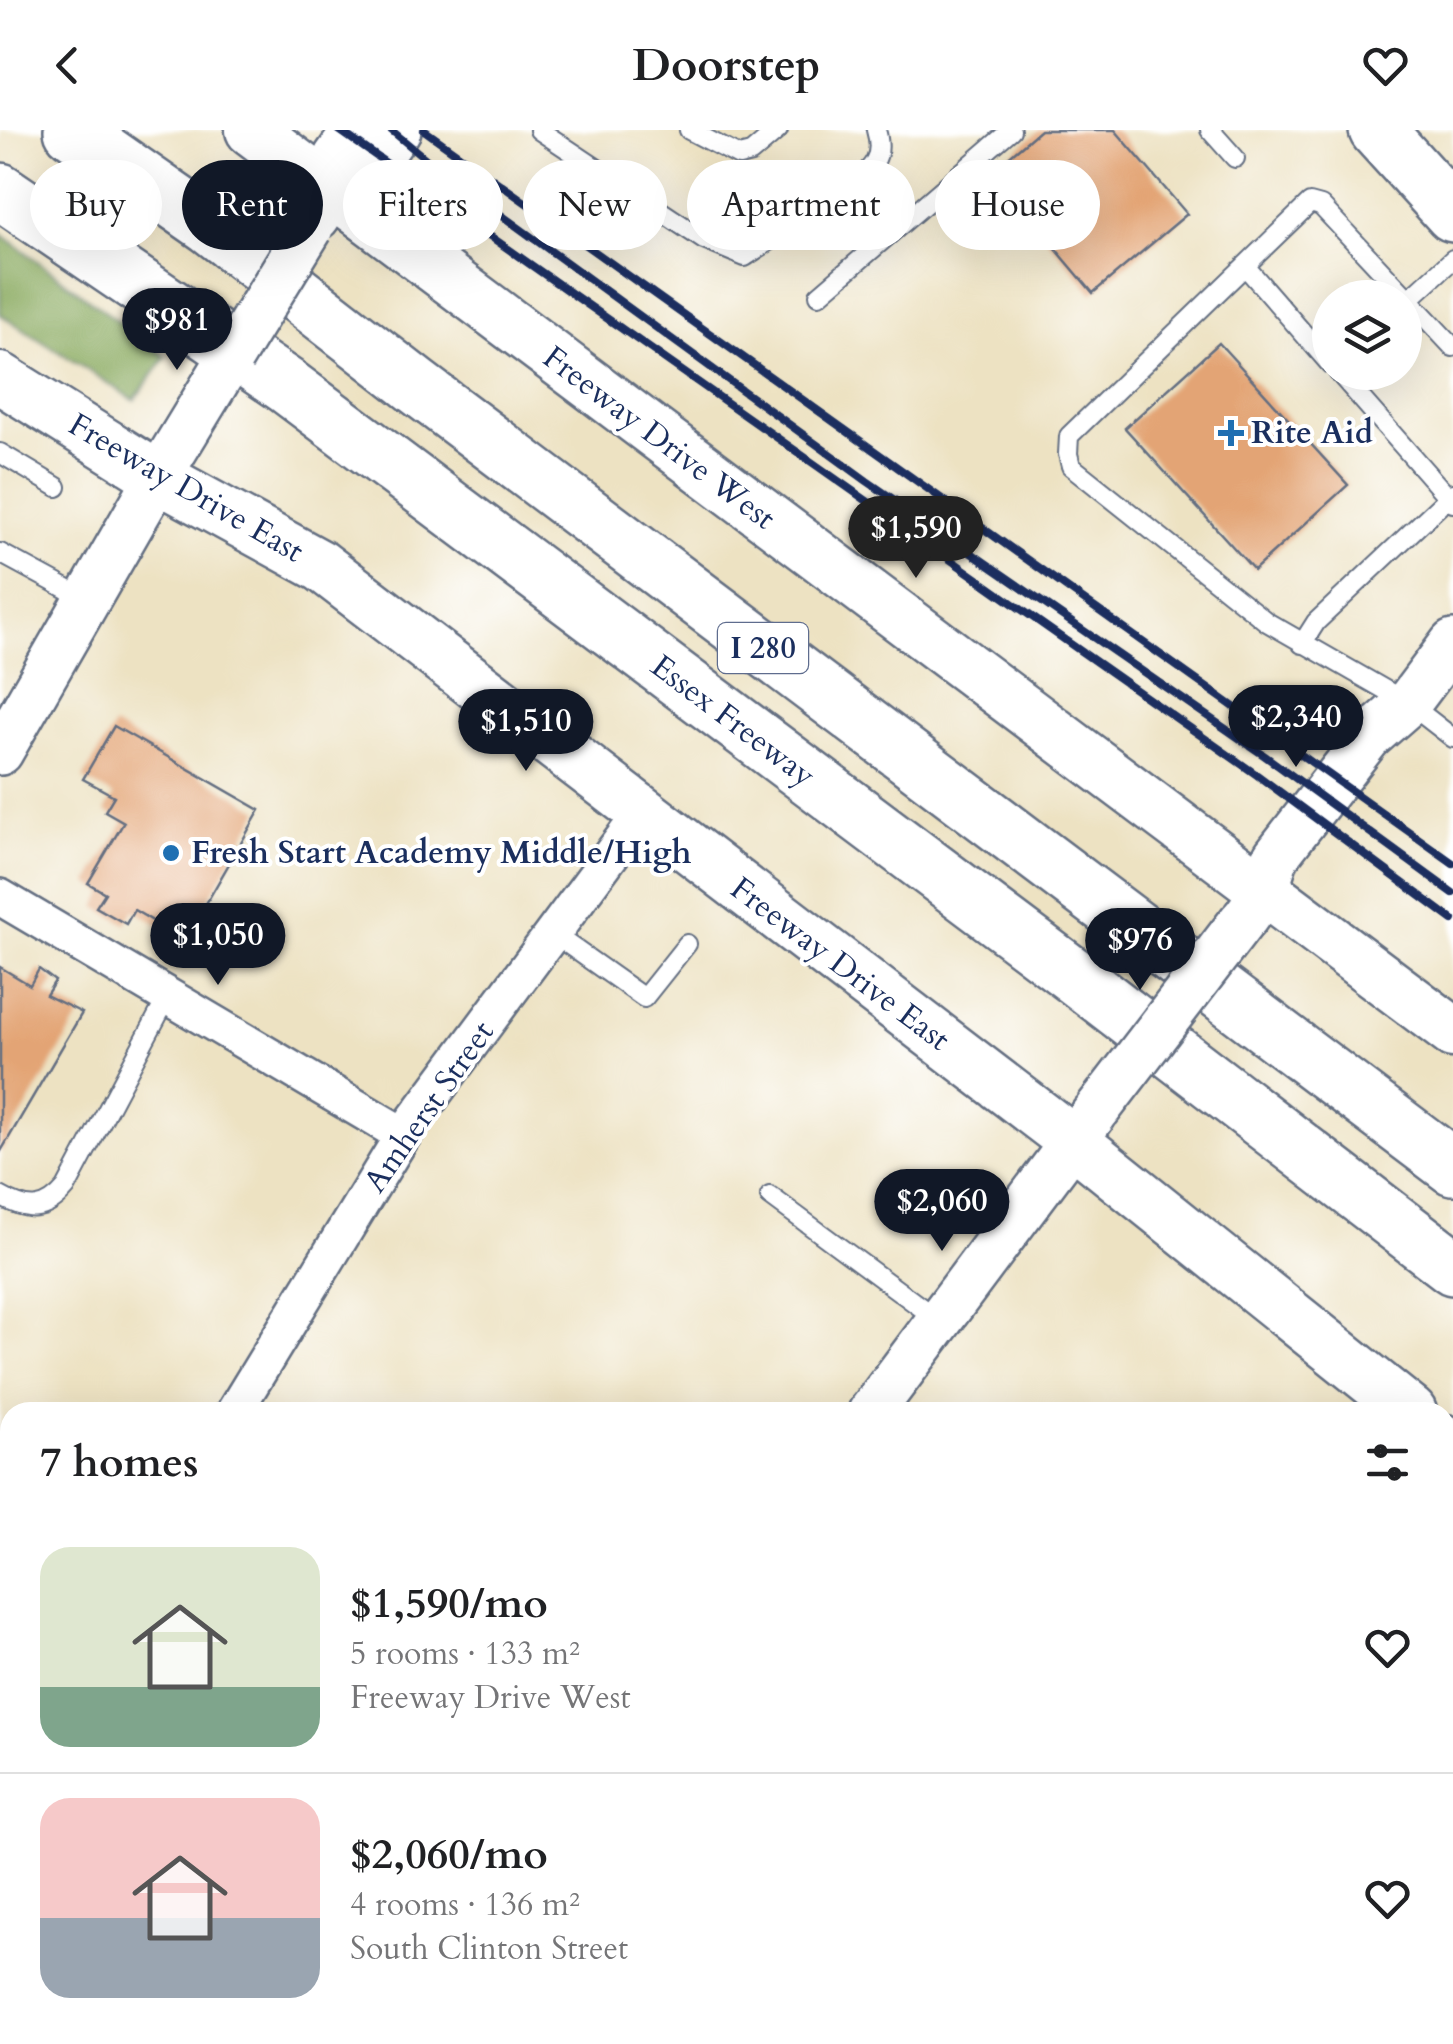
<!DOCTYPE html>
<meta charset="utf-8">
<style>
body{margin:0;font-family:Cardo,serif;background:#f2f2f2;color:#202124;height:100vh;display:flex;flex-direction:column;font-size:38px;white-space:nowrap}
*{box-sizing:border-box;margin:0}
p{font-size:32px;color:#757577}
.icon{flex:none;width:55px;height:55px;fill:none;stroke:currentColor;stroke-width:2;stroke-linecap:round;stroke-linejoin:round}
.map{position:relative;flex:1;overflow:hidden}
.drawer{position:absolute;left:0px;top:1272px;width:1455px;height:642px;display:flex;flex-direction:column;background:#fff;border-radius:30px 30px 0 0;box-shadow:0 10px 40px #0002}
.drawer>*{flex:none}
.banner{position:absolute;left:30px;top:30px;width:1395px;height:90px;display:flex;gap:20px}
.controls{position:absolute;left:1312px;top:150px;display:grid;gap:20px}
.controls a{display:grid;place-items:center;width:110px;height:110px;border-radius:50%;background:#fff;box-shadow:0 10px 40px #0002;font-size:50px}
.price{position:absolute;translate:-50% -85px;padding:0 22px;border-radius:35px;background:#111827;color:#fff;font-size:32px;line-height:65px;filter:drop-shadow(0 2px 5px #0008)}
.price::after{content:'';position:absolute;left:50%;top:60px;width:30px;height:22px;margin-left:-15px;background:inherit;clip-path:polygon(0 0,100% 0,50% 100%)}
.price.selected{background:#222;color:#fff}
ul{padding:0;list-style:none}
li{display:flex;align-items:center;gap:30px;height:250px;padding:0 40px}
li+li{border-top:2px solid #e0e0e0}
li span{display:grid;place-items:center;flex:none;width:280px;height:200px;border-radius:30px;color:#555}
li>.icon{margin-inline-start:auto}
span .icon{width:120px;height:120px;fill:#fffc;stroke-width:1}
li b{font-size:42px}
h2{display:flex;justify-content:space-between;align-items:center;height:120px;padding:0 40px;font-size:42px}
.pill{padding:0 35px;border-radius:45px;background:#fff;box-shadow:0 10px 40px #0002;font-size:35px;line-height:90px}
.pill.selected{background:#111827;color:#fff}
header{display:flex;justify-content:space-between;align-items:center;height:130px;padding:0 40px;background:#fff;font-size:45px;font-weight:700}
.map>svg:first-child{display:block}
.forest{fill:#88a95d;stroke:#526c5e;stroke-width:2.5}
.building{fill:#e3a475}
.lines{fill:none;stroke-linecap:round;stroke-linejoin:round}
.service-casing{stroke:#646e81;stroke-width:22}
.minor-casing{stroke:#646e81;stroke-width:40}
.tertiary-casing{stroke:#646e81;stroke-width:50}
.secondary-casing{stroke:#646e81;stroke-width:55}
.primary-casing{stroke:#646e81;stroke-width:60}
.motorway-casing{stroke:#646e81;stroke-width:60}
.service{stroke:#fff;stroke-width:18}
.minor{stroke:#fff;stroke-width:35}
.tertiary{stroke:#fff;stroke-width:45}
.secondary{stroke:#fff;stroke-width:50}
.primary{stroke:#fff;stroke-width:55}
.motorway{stroke:#fff;stroke-width:55}
.rail{stroke:#1b2f5e;stroke-width:8}
.tertiary-bridge-casing{stroke:#646e81;stroke-width:50;stroke-linecap:butt}
.tertiary-bridge{stroke:#fff;stroke-width:45}
.poi-dot{fill:#1f6fb2;stroke:#fff;stroke-width:4}
.labels{text-anchor:middle;dominant-baseline:central;stroke-width:8;stroke-linejoin:round;paint-order:stroke}
.shield{fill:#fff;stroke:#5f6d8e;stroke-width:2.5}
.shield-label{font-size:30px;font-weight:bold;fill:#1b2f5e}
.poi-label{font-size:32px;font-weight:bold;fill:#1b2f5e;stroke:#fff;text-anchor:start}
.street-label{font-size:32px;fill:#1b2f5e;stroke:#fff}
</style>
<header><svg class="icon" aria-label="back" viewBox="0 0 24 24"><path d="M15 5l-7 7 7 7"/></svg>Doorstep<svg class="icon" aria-label="heart" viewBox="0 0 24 24"><path d="M12 20l-8-8c-3-5 5-10 8-4 3-6 11-1 8 4z"/></svg></header>
<div class="map">
<svg width="1453" height="1914" viewBox="0 0 1453 1914">
<rect width="100%" height="100%" fill="#fff"/>
<filter id="ink" filterUnits="userSpaceOnUse"><feTurbulence type="fractalNoise" baseFrequency=".01" numOctaves="2"/><feDisplacementMap in="SourceGraphic" scale="20" xChannelSelector="R" yChannelSelector="G"/><feConvolveMatrix kernelMatrix="1 2 1 2 8 2 1 2 1" color-interpolation-filters="sRGB"/></filter>
<filter id="wash" filterUnits="userSpaceOnUse"><feTurbulence type="fractalNoise" baseFrequency=".0048" numOctaves="4" result="noise"/><feDisplacementMap in="SourceGraphic" scale="40" xChannelSelector="R" yChannelSelector="G"/><feGaussianBlur stdDeviation="2.25" result="paint"/><feColorMatrix in="noise" values="0 0 0 0 0 0 0 0 0 0 0 0 0 0 0 0 0 1.4 0 .05"/><feComposite in="paint" operator="in"/></filter>
<g filter="url(#wash)">
<rect width="100%" height="100%" fill="#ede2c2"/>
<!-- forest -->
<path class="forest" d="M0,103L166,227L134,270L0,184Z"/>
<g id="blocks">
<!-- building -->
<path class="building" d="M1040,0H1115L1187,84L1093,163L991,42Z
M1219,213L1348,355L1254,440L1125,298Z
M114,596L260,680L185,810L134,780L126,794L96,777L105,763L88,753L124,692L105,681L114,666L83,649Z
M0,837L30,855L39,839L55,851L46,865L82,883L0,1023Z
M1327,1905H1443L1436,1914H1321Z"/>
</g>
</g>
<g filter="url(#ink)">
<use href="#blocks" fill-opacity="0" stroke="#646e81" stroke-width="2.5"/>
<g class="lines">
<!-- service casing -->
<g class="service-casing">
<path id="service" d="M539,0L704,110L745,127C772,108 862,56 875,31C881,21 879,10 876,0
M689,0L739,26L751,23L778,0
M1210,0L1235,28
M1245,136L1330,234
M819,165L1011,0
M1405,173L1453,129
M1453,217L1321,76L1310,73L1069,306L1068,324L1071,336L1267,492L1408,573L1453,608
M1338,242L1453,373
M0,323L57,357
M0,423L87,470
M1302,514L1316,492L1453,363
M552,803L644,868L687,814
M0,1066C28,1082 45,1083 66,1058L168,866
M770,1066L938,1190
M1445,1761L1453,1768
M1136,1905L1148,1914
M1276,1914V1905"/>
</g>
<!-- minor casing -->
<g class="minor-casing">
<path id="minor" d="M0,767L403,1005
M234,1282L403,1005L642,683
M1445,1547L1453,1537
M0,1646L10,1631
M489,1905L505,1914
M1167,1914L1174,1905"/>
</g>
<!-- tertiary casing -->
<g class="tertiary-casing">
<path id="tertiary" d="M333,62L365,47L398,0
M317,87L333,62L336,28L356,0
M0,622L158,347L231,227
M1245,788L1265,760L1276,726L1368,608L1408,573L1453,513
M871,1282L1094,984
M412,1914L419,1905"/>
</g>
<!-- secondary casing -->
<g class="secondary-casing">
<path id="secondary" d="M251,0L1453,902
M0,248L158,347L321,436L1073,1011L1411,1282
M1445,1310L1453,1316"/>
</g>
<!-- primary casing -->
<g class="primary-casing">
<path id="primary" d="M1377,0L1453,84"/>
</g>
<!-- motorway casing -->
<g class="motorway-casing">
<path id="motorway" d="M72,0L210,96L416,256L1453,1037
M0,61L287,256L1074,846L1453,1137"/>
</g>
<!-- service -->
<use href="#service" class="service"/>
<!-- minor -->
<use href="#minor" class="minor"/>
<!-- tertiary -->
<use href="#tertiary" class="tertiary"/>
<!-- secondary -->
<use href="#secondary" class="secondary"/>
<!-- primary -->
<use href="#primary" class="primary"/>
<!-- motorway -->
<use href="#motorway" class="motorway"/>
<!-- rail -->
<path class="rail" d="M339,0L1257,645L1453,790
M391,0L438,39L867,351L1265,626L1453,763
M424,0L1453,733"/>
<!-- tertiary-bridge casing -->
<g class="tertiary-bridge-casing">
<path id="tertiary-bridge" d="M231,227L310,98
M1097,980L1242,791"/>
</g>
<!-- tertiary-bridge -->
<use href="#tertiary-bridge" class="tertiary-bridge"/>
</g>
</g>
<!-- markers -->
<g class="poi-dot">
<path d="M1226 288h10v10h10v10h-10v10h-10v-10h-10v-10h10z"/>
<circle cx="171" cy="723" r="10"/>
</g>
<g class="labels">
<!-- shield labels -->
<rect class="shield" x="718" y="493" width="90" height="50" rx="8"/>
<g class="shield-label">
<text x="763" y="518">I 280</text>
</g>
<!-- poi labels -->
<g class="poi-label">
<text x="1251" y="303">Rite Aid</text>
<text x="191" y="723">Fresh Start Academy Middle/High</text>
</g>
<!-- street labels -->
<g class="street-label">
<text transform="translate(659 308) rotate(37)">Freeway Drive West</text>
<text transform="translate(186 358) rotate(30)">Freeway Drive East</text>
<text transform="translate(733 591) rotate(37)">Essex Freeway</text>
<text transform="translate(840 834) rotate(37)">Freeway Drive East</text>
<text transform="translate(429 977) rotate(-55)">Amherst Street</text>
</g>
</g>
</svg>
<div class="controls">
<a><svg class="icon" aria-label="layers" viewBox="0 0 24 24"><path d="M12 4l9 5-9 5-9-5zM3 14l9 5 9-5"/></svg></a>
</div>
<b class="price" style="left:177px;top:243px">$981</b>
<b class="price selected" style="left:916px;top:451px">$1,590</b>
<b class="price" style="left:1296px;top:640px">$2,340</b>
<b class="price" style="left:526px;top:644px">$1,510</b>
<b class="price" style="left:218px;top:858px">$1,050</b>
<b class="price" style="left:1140px;top:863px">$976</b>
<b class="price" style="left:942px;top:1124px">$2,060</b>
<div class="banner">
<a class="pill">Buy</a>
<a class="pill selected">Rent</a>
<a class="pill">Filters</a>
<a class="pill">New</a>
<a class="pill">Apartment</a>
<a class="pill">House</a>
</div>
<section class="drawer">
<h2>7 homes<svg class="icon" aria-label="filters" viewBox="0 0 24 24"><path d="M4 7h16M4 17h16"/><circle cx="9" cy="7" r="2"/><circle cx="15" cy="17" r="2"/></svg></h2>
<ul>
<li><span style="background:linear-gradient(#dfe7d0 70%,#7fa58c 0)"><svg class="icon" aria-label="home" viewBox="0 0 24 24"><path d="M3 11l9-7 9 7M6 9v11h12V9"/></svg></span><div><b>$1,590/mo</b><p>5 rooms · 133 m²</p><p>Freeway Drive West</p></div><svg class="icon" aria-label="heart" viewBox="0 0 24 24"><path d="M12 20l-8-8c-3-5 5-10 8-4 3-6 11-1 8 4z"/></svg></li>
<li><span style="background:linear-gradient(#f6c9c9 60%,#9aa5b1 0)"><svg class="icon" aria-label="home" viewBox="0 0 24 24"><path d="M3 11l9-7 9 7M6 9v11h12V9"/></svg></span><div><b>$2,060/mo</b><p>4 rooms · 136 m²</p><p>South Clinton Street</p></div><svg class="icon" aria-label="heart" viewBox="0 0 24 24"><path d="M12 20l-8-8c-3-5 5-10 8-4 3-6 11-1 8 4z"/></svg></li>
</ul>
</section>
</div>
